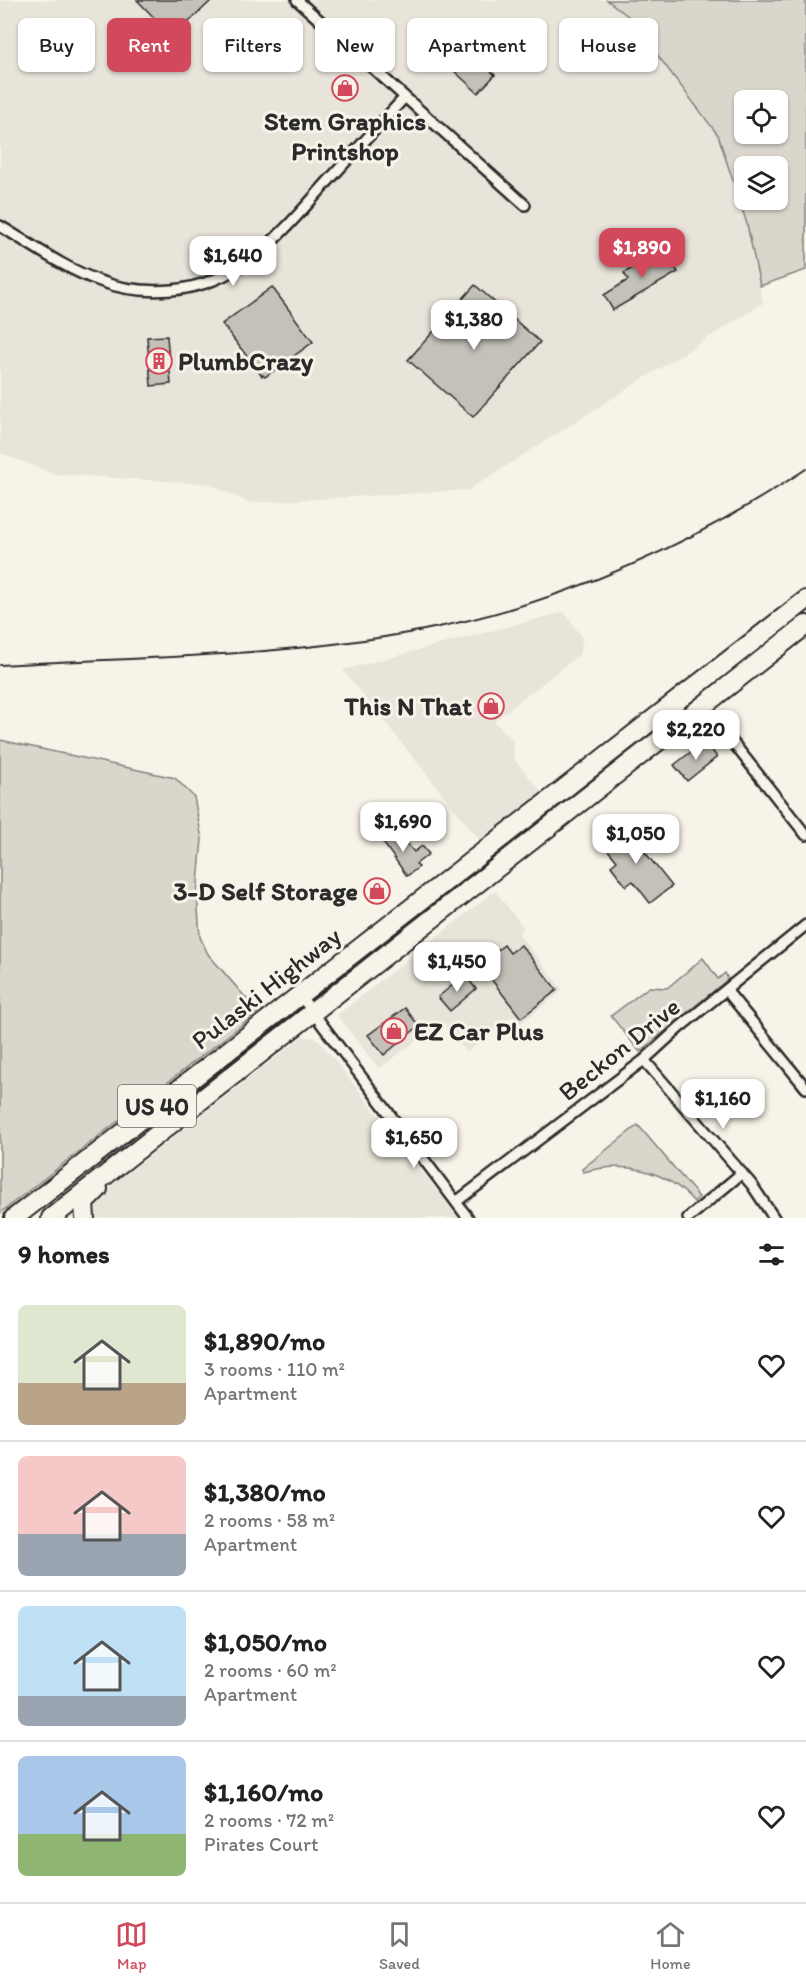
<!DOCTYPE html>
<meta charset="utf-8">
<style>
body{margin:0;font-family:Itim,sans-serif;background:#f2f2f2;color:#222;height:100vh;display:flex;flex-direction:column;font-size:22px;white-space:nowrap}
*{box-sizing:border-box;margin:0}
p{font-size:20px;color:#767676}
.icon{flex:none;width:33px;height:33px;fill:none;stroke:currentColor;stroke-width:2;stroke-linecap:round;stroke-linejoin:round}
.map{position:relative;height:1218px;overflow:hidden}
.details{display:flex;flex-direction:column;background:#fff;flex:1}
.details>*{flex:none}
.top-card{position:absolute;left:18px;top:18px;width:771px;height:54px;display:flex;gap:12px}
.controls{position:absolute;left:734px;top:90px;display:grid;gap:12px}
.controls a{display:grid;place-items:center;width:54px;height:54px;border-radius:9px;background:#fff;box-shadow:0 2px 4px #0004;font-size:30px}
.price{position:absolute;translate:-50% -51px;padding:0 14px;border-radius:12px;background:#fff;color:#222;font-size:20px;line-height:39px;filter:drop-shadow(0 2px 3px #0008)}
.price::after{content:'';position:absolute;left:50%;top:36px;width:18px;height:14px;margin-left:-9px;background:inherit;clip-path:polygon(0 0,100% 0,50% 100%)}
.price.current{background:#d1495b;color:#fff}
ul{padding:0;list-style:none}
li{display:flex;align-items:center;gap:18px;height:150px;padding:0 18px}
li+li{border-top:2px solid #e0e0e0}
li span{display:grid;place-items:center;flex:none;width:168px;height:120px;border-radius:9px;color:#555}
li>.icon{margin-inline-start:auto}
span .icon{width:72px;height:72px;fill:#fffc;stroke-width:1}
li b{font-size:26px}
h2{display:flex;justify-content:space-between;align-items:center;height:72px;padding:0 18px;font-size:26px}
.chip{padding:0 21px;border-radius:9px;background:#fff;box-shadow:0 2px 4px #0004;font-size:21px;line-height:54px}
.chip.current{background:#d1495b;color:#fff}
.tab-bar{display:flex;justify-content:space-around;align-items:center;height:84px;border-top:2px solid #e0e0e0;background:#fff;font-size:16px;color:#767676}
.tab-bar a{display:grid;justify-items:center;gap:3px}
.tab-bar .current{color:#d1495b}
.map>svg:first-child{display:block}
.built{fill:#e8e4da}
.green{fill:#dad6cc;stroke:#82807c;stroke-width:1.5;fill-rule:evenodd}
.building{fill:#c4c1b9;stroke:#2b2b2b;stroke-width:1.5}
.lines{fill:none;stroke-linecap:round;stroke-linejoin:round}
.street-casing{stroke:#2b2b2b;stroke-width:14}
.highway-casing{stroke:#2b2b2b;stroke-width:22}
.street{stroke:#f7f3e8;stroke-width:9}
.highway{stroke:#f7f3e8;stroke-width:18}
.rail{stroke:#2b2b2b;stroke-width:2}
.labels{text-anchor:middle;dominant-baseline:central;stroke-width:6;stroke-linejoin:round;paint-order:stroke}
.shield{fill:#f7f3e8;stroke:#686764;stroke-width:1.5}
.shield-label{font-size:24px;font-weight:bold;fill:#2b2b2b}
.poi-label{font-size:26px;font-weight:bold;fill:#2b2b2b;stroke:#f7f3e8;text-anchor:start}
.street-label{font-size:26px;fill:#2b2b2b;stroke:#f7f3e8}
</style>
<div class="map">
<svg width="806" height="1218" viewBox="0 0 806 1218">
<rect width="100%" height="100%" fill="#f7f3e8"/>
<filter id="ink" filterUnits="userSpaceOnUse"><feTurbulence type="fractalNoise" baseFrequency=".0167" numOctaves="2"/><feDisplacementMap in="SourceGraphic" scale="12" xChannelSelector="R" yChannelSelector="G"/><feConvolveMatrix kernelMatrix="1 2 1 2 8 2 1 2 1" color-interpolation-filters="sRGB"/></filter>
<g filter="url(#ink)">
<!-- built -->
<path class="built" d="M0,0H607L628,16L718,135L747,224L763,303L468,490L249,503L209,484L54,474L0,453Z
M564,612L583,638L579,655L494,721L513,740L514,759L543,794L481,842L343,670Z
M495,891L524,928L518,933L563,990L519,1025L512,1017L467,1052L442,1021L379,1069L337,1015Z
M303,1036L318,1039L459,1218H70Z"/>
<!-- green -->
<path class="green" d="M607,0H806V270L760,286L747,224L718,135L628,16ZM777,100V134H744V100ZM777,166V200H744V166Z
M0,740L175,778L194,797L202,839L197,894L200,937L208,954L258,1012L0,1213Z
M703,958L718,979L725,973L728,979L640,1052L611,1016L649,987L667,988Z
M638,1125L699,1197L694,1202C666,1169 624,1161 583,1172L582,1169Z"/>
<!-- building -->
<path class="building" d="M137,0H212L173,37Z
M494,23L511,38L486,67L495,75L478,93L452,69Z
M663,249L678,272L613,310L604,295L628,280L624,273Z
M475,285L540,342L473,417L408,360Z
M272,287L313,342L265,377L263,375L262,376L222,324Z
M167,336L171,384L151,386L147,337Z
M705,741L717,757L687,781L674,765Z
M624,826L672,886L650,903L633,881L626,886L611,866L617,861L602,843Z
M389,830L397,840L401,836L414,852L422,846L429,854L416,864L419,867L407,876L379,837Z
M504,945L510,953L521,945L557,990L521,1018L474,957L481,953L486,959Z
M465,975L476,989L450,1011L438,997Z
M405,1008L419,1026L384,1055L368,1035Z"/>
<g class="lines">
<!-- street casing -->
<g class="street-casing">
<path id="street" d="M297,0L525,205
M0,226C32,245 65,269 100,281C123,290 147,292 172,290C240,284 280,235 322,188C350,157 377,127 405,97
M704,706L806,835
M726,990L806,1088
M299,994L468,1218
M644,1060L752,1185L774,1218
M456,1202L644,1060L680,1027L806,925
M688,1218L742,1173"/>
</g>
<!-- highway casing -->
<g class="highway-casing">
<path id="highway" d="M14,1218L806,600
M51,1218L806,625
M85,1218L84,1203L98,1189"/>
</g>
<!-- street -->
<use href="#street" class="street"/>
<!-- highway -->
<use href="#highway" class="highway"/>
<!-- rail -->
<path class="rail" d="M0,665C141,657 285,657 424,630C562,603 690,546 806,469"/>
</g>
</g>
<!-- icons -->
<defs>
<g id="shop-ring" transform="scale(1.35)"><circle r="9.5" fill="#f7f3e8" stroke="#d1495b" stroke-width="1.5"/><path d="M-5-2.5h2.3a2.7 3.5 0 0 1 5.4 0H5L5.5 6h-11ZM-1.5-2.5h3a1.5 2.3 0 0 0-3 0Z" fill="#d1495b"/></g>
<g id="building-ring" transform="scale(1.35)"><circle r="9.5" fill="#f7f3e8" stroke="#d1495b" stroke-width="1.5"/><path d="M-4-6H4V6H1V3H-1V6H-4ZM-2.5-4.3h1.7v1.8h-1.7ZM.8-4.3h1.7v1.8H.8ZM-2.5-1h1.7V.8h-1.7ZM.8-1h1.7V.8H.8Z" fill="#d1495b"/></g>
</defs>
<g fill-rule="evenodd">
<use href="#shop-ring" x="345" y="88"/>
<use href="#building-ring" x="159" y="361"/>
<use href="#shop-ring" x="491" y="706"/>
<use href="#shop-ring" x="377" y="891"/>
<use href="#shop-ring" x="394" y="1031"/>
</g>
<g class="labels">
<!-- shield labels -->
<rect class="shield" x="118" y="1085" width="78" height="42" rx="4.5"/>
<g class="shield-label">
<text x="157" y="1106">US 40</text>
</g>
<!-- poi labels -->
<g class="poi-label">
<text x="345" y="121" text-anchor="middle">Stem Graphics<tspan x="345" dy="30">Printshop</tspan></text>
<text x="178" y="361">PlumbCrazy</text>
<text x="472" y="706" text-anchor="end">This N That</text>
<text x="358" y="891" text-anchor="end">3-D Self Storage</text>
<text x="414" y="1031">EZ Car Plus</text>
</g>
<!-- street labels -->
<g class="street-label">
<text transform="translate(266 988) rotate(-38)">Pulaski Highway</text>
<text transform="translate(619 1049) rotate(-39)">Beckon Drive</text>
</g>
</g>
</svg>
<div class="controls">
<a><svg class="icon" aria-label="locate" viewBox="0 0 24 24"><circle cx="12" cy="12" r="6"/><path d="M12 2v4M12 18v4M2 12h4M18 12h4"/></svg></a>
<a><svg class="icon" aria-label="layers" viewBox="0 0 24 24"><path d="M12 4l9 5-9 5-9-5zM3 14l9 5 9-5"/></svg></a>
</div>
<b class="price current" style="left:642px;top:279px">$1,890</b>
<b class="price" style="left:233px;top:287px">$1,640</b>
<b class="price" style="left:474px;top:351px">$1,380</b>
<b class="price" style="left:696px;top:761px">$2,220</b>
<b class="price" style="left:403px;top:853px">$1,690</b>
<b class="price" style="left:636px;top:865px">$1,050</b>
<b class="price" style="left:457px;top:993px">$1,450</b>
<b class="price" style="left:723px;top:1130px">$1,160</b>
<b class="price" style="left:414px;top:1169px">$1,650</b>
<div class="top-card">
<a class="chip">Buy</a>
<a class="chip current">Rent</a>
<a class="chip">Filters</a>
<a class="chip">New</a>
<a class="chip">Apartment</a>
<a class="chip">House</a>
</div>
</div>
<section class="details">
<h2>9 homes<svg class="icon" aria-label="filters" viewBox="0 0 24 24"><path d="M4 7h16M4 17h16"/><circle cx="9" cy="7" r="2"/><circle cx="15" cy="17" r="2"/></svg></h2>
<ul>
<li><span style="background:linear-gradient(#dfe7d0 65%,#b9a48a 0)"><svg class="icon" aria-label="home" viewBox="0 0 24 24"><path d="M3 11l9-7 9 7M6 9v11h12V9"/></svg></span><div><b>$1,890/mo</b><p>3 rooms · 110 m²</p><p>Apartment</p></div><svg class="icon" aria-label="heart" viewBox="0 0 24 24"><path d="M12 20l-8-8c-3-5 5-10 8-4 3-6 11-1 8 4z"/></svg></li>
<li><span style="background:linear-gradient(#f6c9c9 65%,#9aa5b1 0)"><svg class="icon" aria-label="home" viewBox="0 0 24 24"><path d="M3 11l9-7 9 7M6 9v11h12V9"/></svg></span><div><b>$1,380/mo</b><p>2 rooms · 58 m²</p><p>Apartment</p></div><svg class="icon" aria-label="heart" viewBox="0 0 24 24"><path d="M12 20l-8-8c-3-5 5-10 8-4 3-6 11-1 8 4z"/></svg></li>
<li><span style="background:linear-gradient(#bfe0f5 75%,#9aa5b1 0)"><svg class="icon" aria-label="home" viewBox="0 0 24 24"><path d="M3 11l9-7 9 7M6 9v11h12V9"/></svg></span><div><b>$1,050/mo</b><p>2 rooms · 60 m²</p><p>Apartment</p></div><svg class="icon" aria-label="heart" viewBox="0 0 24 24"><path d="M12 20l-8-8c-3-5 5-10 8-4 3-6 11-1 8 4z"/></svg></li>
<li><span style="background:linear-gradient(#a9c7e8 65%,#8fb573 0)"><svg class="icon" aria-label="home" viewBox="0 0 24 24"><path d="M3 11l9-7 9 7M6 9v11h12V9"/></svg></span><div><b>$1,160/mo</b><p>2 rooms · 72 m²</p><p>Pirates Court</p></div><svg class="icon" aria-label="heart" viewBox="0 0 24 24"><path d="M12 20l-8-8c-3-5 5-10 8-4 3-6 11-1 8 4z"/></svg></li>
</ul>
</section>
<nav class="tab-bar">
<a class="current"><svg class="icon" aria-label="map" viewBox="0 0 24 24"><path d="M3 6l6-2 6 2 6-2v14l-6 2-6-2-6 2zM9 4v14M15 6v14"/></svg>Map</a>
<a><svg class="icon" aria-label="saved" viewBox="0 0 24 24"><path d="M7 4h10v16l-5-4-5 4z"/></svg>Saved</a>
<a><svg class="icon" aria-label="home" viewBox="0 0 24 24"><path d="M3 11l9-7 9 7M6 9v11h12V9"/></svg>Home</a>
</nav>
